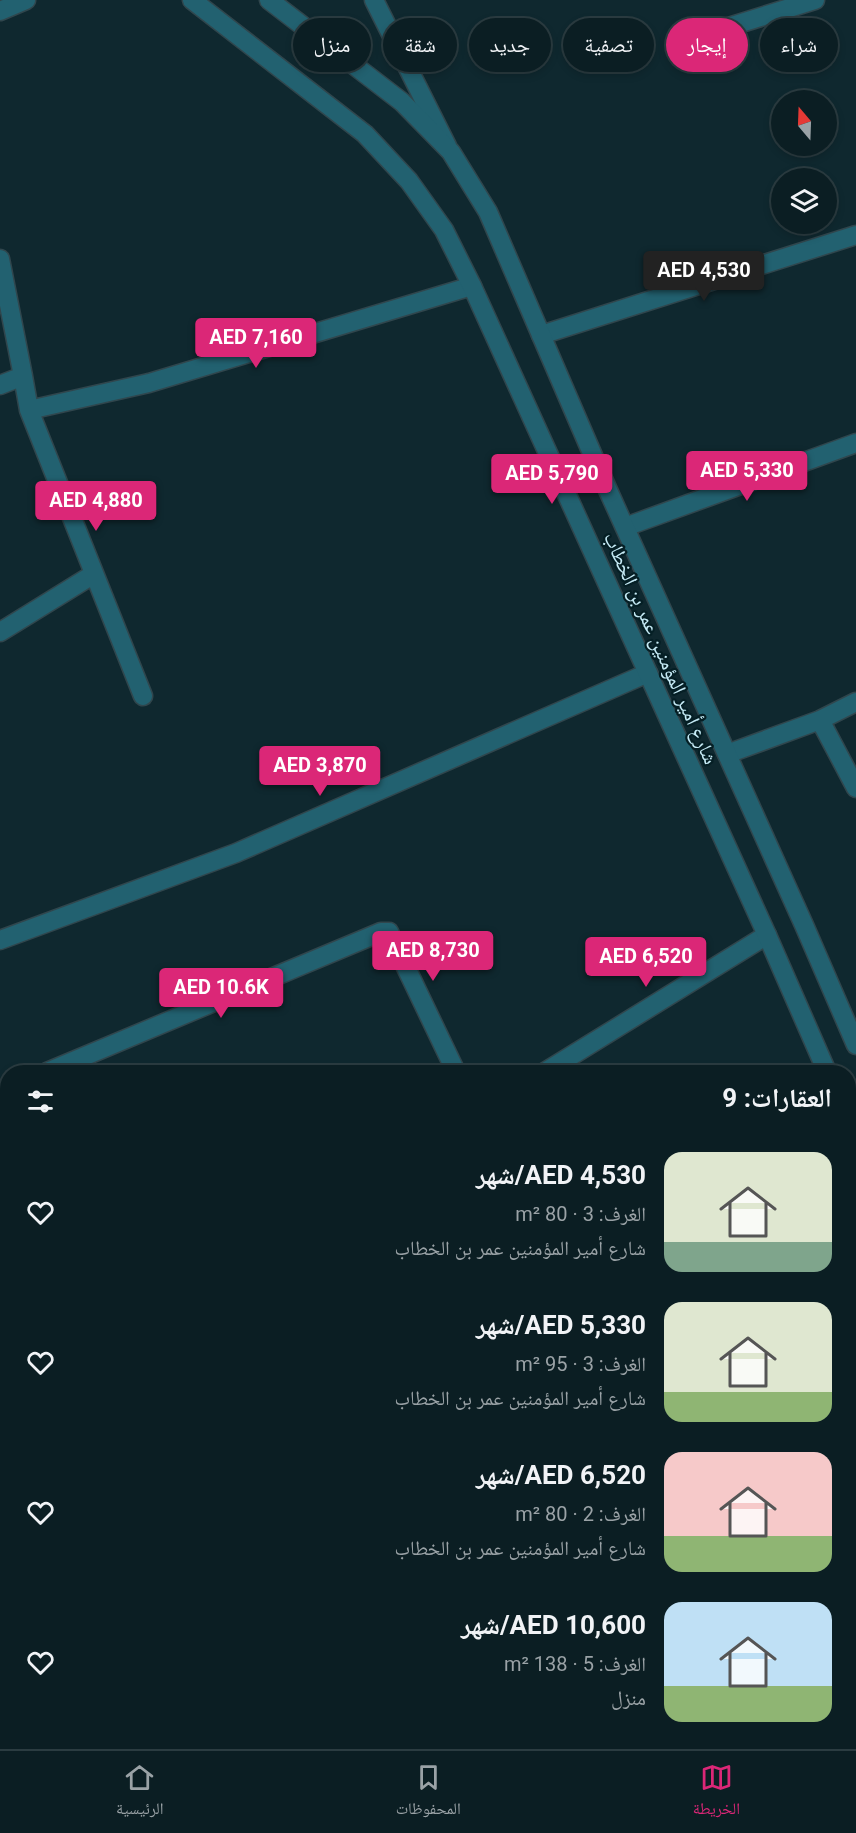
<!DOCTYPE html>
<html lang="ar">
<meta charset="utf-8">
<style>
body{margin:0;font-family:Roboto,"Noto Naskh Arabic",sans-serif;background:#192b30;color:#f1f3f6;direction:rtl;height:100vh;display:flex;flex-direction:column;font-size:22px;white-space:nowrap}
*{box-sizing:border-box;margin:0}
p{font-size:20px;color:#9aa2a6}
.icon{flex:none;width:33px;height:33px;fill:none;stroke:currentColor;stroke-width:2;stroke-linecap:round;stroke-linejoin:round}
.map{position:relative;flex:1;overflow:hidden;direction:ltr}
.panel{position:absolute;left:0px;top:1065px;width:856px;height:684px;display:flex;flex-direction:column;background:#0b1e23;border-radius:24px 24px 0 0;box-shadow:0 3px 9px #0003,0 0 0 2px #2b3c41;direction:rtl}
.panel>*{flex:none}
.banner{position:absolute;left:18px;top:18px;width:820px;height:54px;direction:rtl;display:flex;gap:12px}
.needle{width:39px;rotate:341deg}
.fabs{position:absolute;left:771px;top:90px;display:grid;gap:12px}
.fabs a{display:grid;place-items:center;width:66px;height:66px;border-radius:50%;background:#0b1e23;box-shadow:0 3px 9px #0003,0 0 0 2px #2b3c41;font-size:30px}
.price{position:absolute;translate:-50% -51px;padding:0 14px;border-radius:6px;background:#db2777;color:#fff;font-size:20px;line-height:39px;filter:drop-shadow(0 2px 3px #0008)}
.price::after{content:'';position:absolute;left:50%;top:36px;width:18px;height:14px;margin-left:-9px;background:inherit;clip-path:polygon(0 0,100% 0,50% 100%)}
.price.on{background:#222;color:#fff}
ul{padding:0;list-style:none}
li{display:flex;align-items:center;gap:18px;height:150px;padding:0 24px}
li span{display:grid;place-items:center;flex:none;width:168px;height:120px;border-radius:18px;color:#555}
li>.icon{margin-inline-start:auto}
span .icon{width:72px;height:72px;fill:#fffc;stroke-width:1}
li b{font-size:26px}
h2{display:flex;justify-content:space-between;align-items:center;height:72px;padding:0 24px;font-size:26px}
.chip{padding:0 21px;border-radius:27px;background:#0b1e23;box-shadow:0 3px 9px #0003,0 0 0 2px #2b3c41;font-size:21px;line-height:54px}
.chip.on{background:#db2777;color:#fff}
.dock{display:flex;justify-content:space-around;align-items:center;height:84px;border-top:2px solid #2b3c41;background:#0b1e23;font-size:16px;color:#9aa2a6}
.dock a{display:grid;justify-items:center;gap:3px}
.dock .on{color:#db2777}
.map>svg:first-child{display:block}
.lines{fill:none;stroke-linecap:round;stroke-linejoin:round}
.street-casing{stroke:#30464d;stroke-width:21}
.secondary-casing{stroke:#30464d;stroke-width:21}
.street{stroke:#226170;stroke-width:18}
.secondary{stroke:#226170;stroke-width:18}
.labels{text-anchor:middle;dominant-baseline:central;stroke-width:4.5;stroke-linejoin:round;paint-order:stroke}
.street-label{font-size:20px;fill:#c7ecf7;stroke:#051f25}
</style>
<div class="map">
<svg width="856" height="1749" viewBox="0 0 856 1749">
<rect width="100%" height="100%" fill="#0f282f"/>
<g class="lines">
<!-- street casing -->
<g class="street-casing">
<path id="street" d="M374,0L447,146
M0,11L26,0
M706,34L815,0
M0,259L23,376L0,385
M541,335L856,235
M23,376L29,410L143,696
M29,410L149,383L472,286
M625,527L856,443
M0,632L94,574
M820,720L856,788
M727,754L820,720L856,702
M0,940L236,853L648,673
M47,1072L381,932H389L456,1072
M545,1072L767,935
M0,1092L8,1089
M849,1381L856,1376
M0,1447L8,1462
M0,1487L8,1484
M849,1695L856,1691
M0,1745L2,1749
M275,1749L287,1742
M728,1749L745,1742"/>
</g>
<!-- secondary casing -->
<g class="secondary-casing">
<path id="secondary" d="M192,0L365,134L409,181L444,230L472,286L767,935L827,1072
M269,0L402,102L451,152L488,212L607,488L804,925L856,1045
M849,1123L856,1139"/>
</g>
<!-- street -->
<use href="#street" class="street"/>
<!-- secondary -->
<use href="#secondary" class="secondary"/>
</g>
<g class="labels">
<!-- street labels -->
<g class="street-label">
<text transform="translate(661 648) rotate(66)">شارع أمير المؤمنين عمر بن الخطاب</text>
</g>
</g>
</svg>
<div class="fabs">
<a><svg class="needle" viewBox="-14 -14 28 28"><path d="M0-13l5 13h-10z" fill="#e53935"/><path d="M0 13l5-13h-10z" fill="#9aa2a6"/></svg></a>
<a><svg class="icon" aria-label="layers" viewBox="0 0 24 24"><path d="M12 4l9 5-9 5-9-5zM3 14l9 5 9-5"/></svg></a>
</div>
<b class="price on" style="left:704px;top:302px">AED 4,530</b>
<b class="price" style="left:256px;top:369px">AED 7,160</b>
<b class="price" style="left:747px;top:502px">AED 5,330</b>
<b class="price" style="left:552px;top:505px">AED 5,790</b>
<b class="price" style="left:96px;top:532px">AED 4,880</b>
<b class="price" style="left:320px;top:797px">AED 3,870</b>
<b class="price" style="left:433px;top:982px">AED 8,730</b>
<b class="price" style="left:646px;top:988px">AED 6,520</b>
<b class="price" style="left:221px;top:1019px">AED 10.6K</b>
<div class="banner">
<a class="chip">شراء</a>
<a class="chip on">إيجار</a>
<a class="chip">تصفية</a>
<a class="chip">جديد</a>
<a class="chip">شقة</a>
<a class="chip">منزل</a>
</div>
<section class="panel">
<h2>العقارات: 9<svg class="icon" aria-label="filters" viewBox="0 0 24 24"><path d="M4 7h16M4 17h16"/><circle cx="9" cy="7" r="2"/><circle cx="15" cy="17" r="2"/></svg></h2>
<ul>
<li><span style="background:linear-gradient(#dfe7d0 75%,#7fa58c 0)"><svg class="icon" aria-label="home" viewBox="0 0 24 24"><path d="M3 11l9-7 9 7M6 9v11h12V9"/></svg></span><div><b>AED 4,530/شهر</b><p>الغرف: 3 · 80 m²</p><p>شارع أمير المؤمنين عمر بن الخطاب</p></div><svg class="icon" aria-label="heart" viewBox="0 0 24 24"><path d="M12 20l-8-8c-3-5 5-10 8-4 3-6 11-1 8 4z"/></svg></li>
<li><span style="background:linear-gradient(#dfe7d0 75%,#8fb573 0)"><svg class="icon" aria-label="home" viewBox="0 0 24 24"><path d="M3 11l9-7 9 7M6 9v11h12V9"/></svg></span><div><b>AED 5,330/شهر</b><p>الغرف: 3 · 95 m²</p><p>شارع أمير المؤمنين عمر بن الخطاب</p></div><svg class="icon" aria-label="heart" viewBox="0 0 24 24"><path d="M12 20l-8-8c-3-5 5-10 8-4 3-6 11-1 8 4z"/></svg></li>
<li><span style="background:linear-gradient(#f6c9c9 70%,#8fb573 0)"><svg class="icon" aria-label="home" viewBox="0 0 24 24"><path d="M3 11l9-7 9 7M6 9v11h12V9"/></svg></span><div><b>AED 6,520/شهر</b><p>الغرف: 2 · 80 m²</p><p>شارع أمير المؤمنين عمر بن الخطاب</p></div><svg class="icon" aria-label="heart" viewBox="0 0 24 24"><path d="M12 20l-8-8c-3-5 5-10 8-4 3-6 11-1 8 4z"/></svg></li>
<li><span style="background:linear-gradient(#bfe0f5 70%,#8fb573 0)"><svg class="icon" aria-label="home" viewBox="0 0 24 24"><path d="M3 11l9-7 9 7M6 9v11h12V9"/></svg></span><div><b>AED 10,600/شهر</b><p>الغرف: 5 · 138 m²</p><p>منزل</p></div><svg class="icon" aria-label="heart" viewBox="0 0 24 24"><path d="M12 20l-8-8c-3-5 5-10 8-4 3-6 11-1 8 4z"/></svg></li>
</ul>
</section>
</div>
<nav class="dock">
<a class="on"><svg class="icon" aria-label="map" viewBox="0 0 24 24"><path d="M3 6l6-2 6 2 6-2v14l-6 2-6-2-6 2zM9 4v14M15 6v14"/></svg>الخريطة</a>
<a><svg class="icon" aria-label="saved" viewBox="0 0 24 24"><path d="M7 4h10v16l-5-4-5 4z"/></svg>المحفوظات</a>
<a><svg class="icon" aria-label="home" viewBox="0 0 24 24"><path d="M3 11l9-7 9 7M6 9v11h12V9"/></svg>الرئيسية</a>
</nav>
